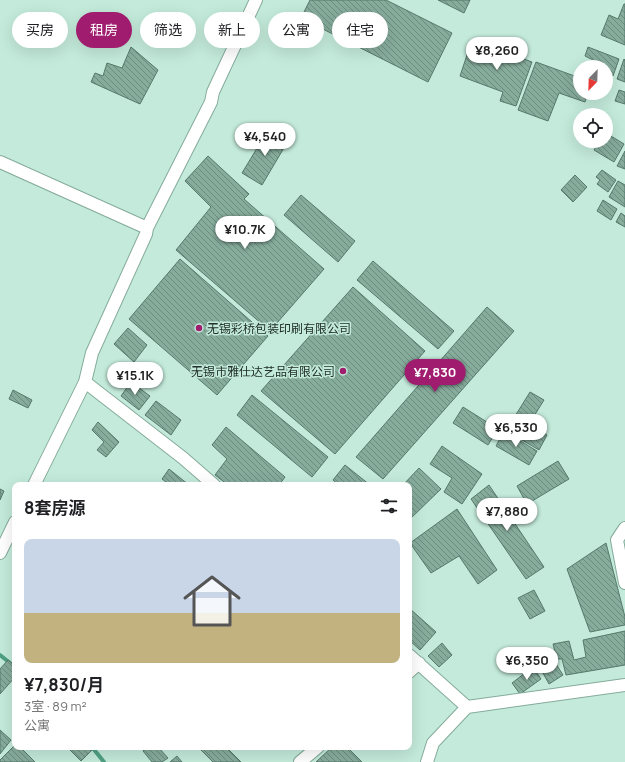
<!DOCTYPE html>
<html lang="zh">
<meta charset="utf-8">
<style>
body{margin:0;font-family:Manrope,"Noto Sans SC",sans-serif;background:#f6f6f6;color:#202124;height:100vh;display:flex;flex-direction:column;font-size:15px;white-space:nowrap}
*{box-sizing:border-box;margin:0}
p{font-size:13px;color:#757577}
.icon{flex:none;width:22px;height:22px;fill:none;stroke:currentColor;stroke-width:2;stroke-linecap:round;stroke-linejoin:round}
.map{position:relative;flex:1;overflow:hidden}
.drawer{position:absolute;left:12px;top:482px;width:400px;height:268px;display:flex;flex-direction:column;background:#fff;border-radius:8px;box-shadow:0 4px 16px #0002}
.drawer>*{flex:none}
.banner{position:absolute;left:12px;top:12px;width:400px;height:36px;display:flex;gap:8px}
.needle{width:26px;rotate:203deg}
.controls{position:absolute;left:573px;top:60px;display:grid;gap:8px}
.controls a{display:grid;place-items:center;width:40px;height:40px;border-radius:50%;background:#fff;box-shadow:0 4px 16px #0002;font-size:20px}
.price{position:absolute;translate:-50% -34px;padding:0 9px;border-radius:14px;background:#fff;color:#222;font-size:13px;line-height:26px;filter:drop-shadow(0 1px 2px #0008)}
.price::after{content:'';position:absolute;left:50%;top:24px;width:12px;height:9px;margin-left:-6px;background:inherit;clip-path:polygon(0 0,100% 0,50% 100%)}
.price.selected{background:#9f1c6e;color:#fff}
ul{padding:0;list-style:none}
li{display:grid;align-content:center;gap:8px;height:212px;padding:0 12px}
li+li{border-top:1px solid #e0e0e0}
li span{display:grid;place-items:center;height:124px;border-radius:8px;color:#555}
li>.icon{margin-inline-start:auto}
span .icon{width:72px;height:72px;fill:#fffc;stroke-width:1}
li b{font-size:17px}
h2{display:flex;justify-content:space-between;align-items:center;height:48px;padding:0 12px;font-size:17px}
.chip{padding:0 14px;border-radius:18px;background:#fff;box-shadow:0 4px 16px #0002;font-size:14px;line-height:36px}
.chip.selected{background:#9f1c6e;color:#fff}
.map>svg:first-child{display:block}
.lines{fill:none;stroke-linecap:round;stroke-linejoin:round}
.stream{stroke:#4ea083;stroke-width:4}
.building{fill:url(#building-back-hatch);stroke:#55796b}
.minor-casing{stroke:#85ab9b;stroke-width:14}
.minor{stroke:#fff;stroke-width:12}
.poi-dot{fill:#9f1c6e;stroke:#c3eada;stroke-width:1.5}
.labels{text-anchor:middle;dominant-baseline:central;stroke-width:3;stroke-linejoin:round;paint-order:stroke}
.poi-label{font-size:12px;fill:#21302a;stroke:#c3eada;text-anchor:start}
</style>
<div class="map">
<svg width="625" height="762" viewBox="0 0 625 762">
<defs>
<pattern id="building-back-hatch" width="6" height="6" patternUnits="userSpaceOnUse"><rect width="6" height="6" fill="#86ac9c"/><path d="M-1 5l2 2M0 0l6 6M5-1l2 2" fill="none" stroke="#6d8c7f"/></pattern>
</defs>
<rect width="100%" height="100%" fill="#c3eada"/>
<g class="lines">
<!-- stream -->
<path class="stream" d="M0,655L15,667
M92,747L104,762"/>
</g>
<!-- building -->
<path class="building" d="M310,0H386L452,33L428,82L301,18Z
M438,0H470L464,13Z
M624,4H625V45L601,35L609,15L618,19Z
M472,40L532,62L516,106L500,101L503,92L460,76Z
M131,47L158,70L140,104L91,82L95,73L103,76L107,63L122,68Z
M588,47L619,59L613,76L606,73V67H590L593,60L585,56Z
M624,59L625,60V82L617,79Z
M536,62L580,78V93H588L585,102L559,93L548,121L518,110Z
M619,90L625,92V104L615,101Z
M268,130L288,141L262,185L242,173Z
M606,133L624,144L614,162L594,150L599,141H606Z
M625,151V169L617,166Z
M208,156L249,194L244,199L324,269L270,331L176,250L211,207L185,181Z
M602,170L616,180L608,192L597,184L600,180L596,177Z
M575,175L587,187L573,202L561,190Z
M618,181L625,185V207L609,197Z
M301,195L355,241L338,262L284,215Z
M603,200L617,209L611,220L597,211Z
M621,213L625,216V227L616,222Z
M180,259L268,336L217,395L129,319Z
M373,261L454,331L438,349L357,280Z
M353,287L425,351L335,454L261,391Z
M487,307L514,331L383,479L356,457Z
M128,328L147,345L134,362L114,344Z
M131,382L150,396L139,410L121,396Z
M13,390L32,400L28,408L9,399Z
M530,392L544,400L521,437L507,429Z
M252,395L328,457L312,477L237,415Z
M156,401L181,420L171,435L145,415Z
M463,407L498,429L488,445L453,423Z
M98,422L119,442L106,457L97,450L104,442L92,430Z
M530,425L547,435L539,450L522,440Z
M226,427L285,477L279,485H228L215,475L227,459L212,445Z
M504,431L537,451L529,465L496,446Z
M442,446L482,474L462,504L444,492L452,478L430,464Z
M558,461L569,479L527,504L517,486Z
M345,465L370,485H339L333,480Z
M419,468L441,489L409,520V485H403Z
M169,469L189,485H170L162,479Z
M489,485L544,567L526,579L471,499Z
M0,489L4,491L0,500Z
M457,509L497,570L478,584L459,556L431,573L410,543Z
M606,543L625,617V625L590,632L567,569Z
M534,590L545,611L530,619L518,598Z
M409,608L436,632L420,650L409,640Z
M625,631V665L566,675L562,659H557L553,644L569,641L574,660L586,657L583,640Z
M442,643L452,655L439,667L428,656Z
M8,660L15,666V677L0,694V669Z
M556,664L563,675L549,684L543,673Z
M533,667L541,679L520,694L512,683Z
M0,730L11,740L0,754Z
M15,745V747H20L35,762H0V760Z
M67,747H91L93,749L81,761Z
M147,747H158L168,758L162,762H152L143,751Z
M198,747H226L241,762H213Z
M332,747H347L362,762H316Z
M177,756L182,762H170Z"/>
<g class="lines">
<!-- minor casing -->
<g class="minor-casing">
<path id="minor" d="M0,162L147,228
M85,382L183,458L214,485
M34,485L85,382L92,353L146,234L147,228L211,102L213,92L256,0
M625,528L617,540L625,583
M0,553L15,522
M409,655L467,707
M409,672L419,663
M300,762L318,747
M427,762L433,743L467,707L625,685"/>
</g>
<!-- minor -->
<use href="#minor" class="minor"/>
</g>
<!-- markers -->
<g class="poi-dot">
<circle cx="199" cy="328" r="4"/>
<circle cx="343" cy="371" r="4"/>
</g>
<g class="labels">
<!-- poi labels -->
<g class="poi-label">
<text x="207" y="328">无锡彩桥包装印刷有限公司</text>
<text x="335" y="371" text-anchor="end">无锡市雅仕达艺品有限公司</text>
</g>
</g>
</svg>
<div class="controls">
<a><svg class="needle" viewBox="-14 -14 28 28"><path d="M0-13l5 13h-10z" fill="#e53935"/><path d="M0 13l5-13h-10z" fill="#757577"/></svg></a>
<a><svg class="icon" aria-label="locate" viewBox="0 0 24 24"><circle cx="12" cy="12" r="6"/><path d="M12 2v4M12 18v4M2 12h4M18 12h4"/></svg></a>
</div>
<b class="price" style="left:497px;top:71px">¥8,260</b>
<b class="price" style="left:265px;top:157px">¥4,540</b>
<b class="price" style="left:245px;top:250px">¥10.7K</b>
<b class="price selected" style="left:435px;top:393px">¥7,830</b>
<b class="price" style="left:135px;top:396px">¥15.1K</b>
<b class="price" style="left:516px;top:448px">¥6,530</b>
<b class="price" style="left:507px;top:532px">¥7,880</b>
<b class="price" style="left:527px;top:681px">¥6,350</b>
<div class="banner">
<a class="chip">买房</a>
<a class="chip selected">租房</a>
<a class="chip">筛选</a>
<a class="chip">新上</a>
<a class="chip">公寓</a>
<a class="chip">住宅</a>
</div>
<section class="drawer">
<h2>8套房源<svg class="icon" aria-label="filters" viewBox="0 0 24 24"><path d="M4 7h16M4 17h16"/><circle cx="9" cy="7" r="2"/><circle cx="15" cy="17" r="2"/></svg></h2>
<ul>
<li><span style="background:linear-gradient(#c9d6e8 60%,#c2b280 0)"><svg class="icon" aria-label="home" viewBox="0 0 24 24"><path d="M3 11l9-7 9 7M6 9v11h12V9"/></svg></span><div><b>¥7,830/月</b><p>3室 · 89 m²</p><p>公寓</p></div></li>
</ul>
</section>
</div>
